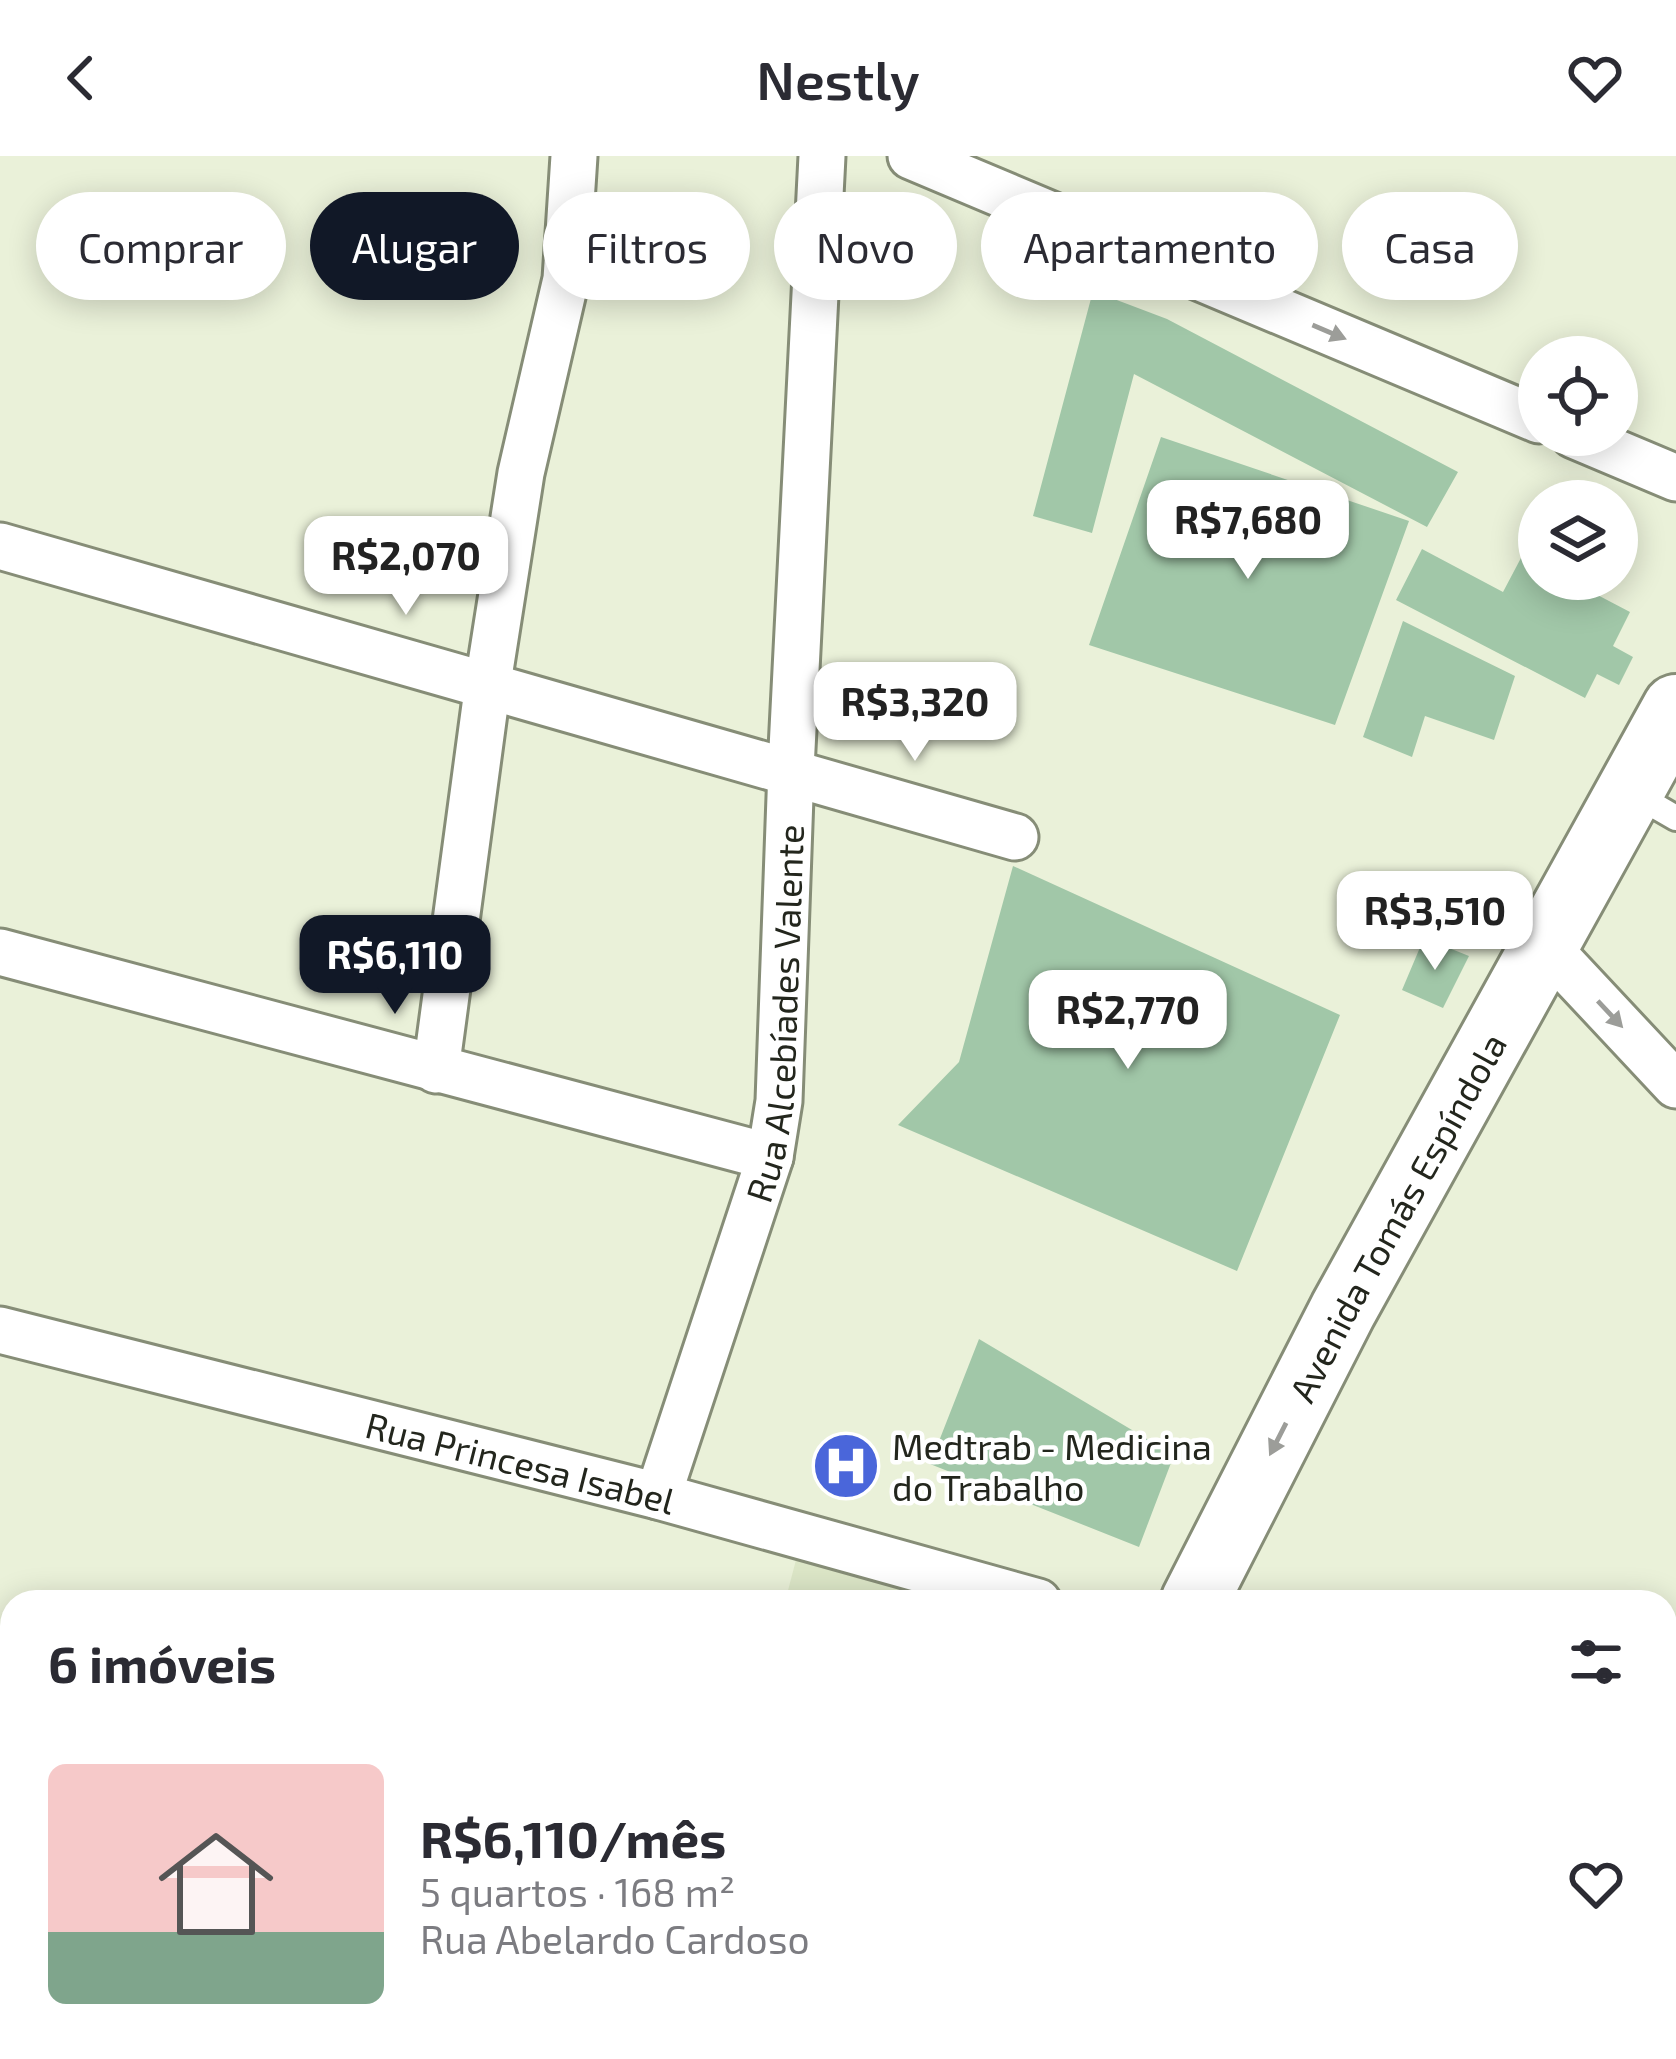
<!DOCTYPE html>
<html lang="pt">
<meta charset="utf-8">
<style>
body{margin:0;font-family:"Exo 2",sans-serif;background:#f2f2f3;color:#2b2b33;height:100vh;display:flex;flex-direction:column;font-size:45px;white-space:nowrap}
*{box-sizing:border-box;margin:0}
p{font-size:39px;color:#7c7c81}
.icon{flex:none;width:66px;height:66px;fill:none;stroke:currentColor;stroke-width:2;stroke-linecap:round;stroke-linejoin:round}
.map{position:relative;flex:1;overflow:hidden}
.drawer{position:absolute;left:0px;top:1434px;width:1677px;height:471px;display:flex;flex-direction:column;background:#fff;border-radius:36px 36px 0 0;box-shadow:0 6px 30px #0003}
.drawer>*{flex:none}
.top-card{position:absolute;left:36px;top:36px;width:1605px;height:108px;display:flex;gap:24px}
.buttons{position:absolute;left:1518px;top:180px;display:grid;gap:24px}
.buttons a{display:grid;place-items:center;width:120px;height:120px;border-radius:50%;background:#fff;box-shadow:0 6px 30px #0003;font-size:60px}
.price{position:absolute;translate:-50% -102px;padding:0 27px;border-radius:24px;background:#fff;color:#222;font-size:39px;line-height:78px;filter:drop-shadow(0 3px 6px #0008)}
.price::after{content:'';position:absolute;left:50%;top:72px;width:36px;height:27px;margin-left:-18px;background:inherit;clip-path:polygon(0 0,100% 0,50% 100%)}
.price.on{background:#111827;color:#fff}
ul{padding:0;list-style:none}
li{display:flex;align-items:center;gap:36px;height:300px;padding:0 48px}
li span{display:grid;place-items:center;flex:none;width:336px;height:240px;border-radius:18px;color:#555}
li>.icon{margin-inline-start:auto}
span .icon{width:144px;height:144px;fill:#fffc;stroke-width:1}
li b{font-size:51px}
h2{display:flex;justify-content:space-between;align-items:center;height:144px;padding:0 48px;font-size:51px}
.chip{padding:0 42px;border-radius:54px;background:#fff;box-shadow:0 6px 30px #0003;font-size:42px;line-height:108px}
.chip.on{background:#111827;color:#fff}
header{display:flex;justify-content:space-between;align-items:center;height:156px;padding:0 48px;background:#fff;font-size:54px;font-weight:600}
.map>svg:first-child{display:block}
.built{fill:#dce6c7}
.green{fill:#dec3ad}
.building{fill:#a1c7a8}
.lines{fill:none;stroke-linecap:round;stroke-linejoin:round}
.service-casing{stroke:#868d77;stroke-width:30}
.minor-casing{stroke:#868d77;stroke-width:51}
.trunk-casing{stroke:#868d77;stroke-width:72}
.service{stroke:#fff;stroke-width:24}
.minor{stroke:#fff;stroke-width:45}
.trunk{stroke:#fff;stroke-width:66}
.oneway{fill:#9c9d99}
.labels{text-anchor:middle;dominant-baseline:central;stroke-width:9;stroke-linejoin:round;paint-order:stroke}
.street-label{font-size:36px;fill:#23261d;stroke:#fff}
.poi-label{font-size:36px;fill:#23261d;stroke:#fff;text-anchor:start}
</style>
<header><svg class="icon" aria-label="back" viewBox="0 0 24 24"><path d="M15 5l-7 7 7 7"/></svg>Nestly<svg class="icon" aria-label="heart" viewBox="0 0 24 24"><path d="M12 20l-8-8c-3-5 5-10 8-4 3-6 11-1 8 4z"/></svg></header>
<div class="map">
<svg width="1676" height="1903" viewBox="0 0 1676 1903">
<rect width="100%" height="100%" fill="#eaf1d9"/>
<!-- built -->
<path class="built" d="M797,1400L926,1433L923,1446H785Z
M1077,1893H1503L1495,1903H1094Z"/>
<!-- green -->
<path class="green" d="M0,1824L12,1828V1893H67L64,1903H0Z"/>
<!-- building -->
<path class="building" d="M1093,135L1167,163L1458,316L1427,371L1134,218L1092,377L1033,360Z
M1161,281L1409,365L1335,569L1089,489Z
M1422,393L1503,436L1522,400L1539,409V423H1567L1630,456L1613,490L1633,501L1619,529L1597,518L1585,542L1396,444Z
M1403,465L1515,520L1494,584L1425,560L1412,601L1363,581Z
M1013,710L1340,859L1237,1115L898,969L959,906Z
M1424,782L1469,800L1443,852L1402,834Z
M979,1183L1174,1299L1139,1391L930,1308Z"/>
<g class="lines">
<!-- service casing -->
<g class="service-casing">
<path id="service" d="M1631,636L1676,662"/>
</g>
<!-- minor casing -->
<g class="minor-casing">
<g id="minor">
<path d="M911,0L1539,264"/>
<path d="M1574,279L1676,322"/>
<path d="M0,390L1015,681"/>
<path d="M1544,788L1676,929"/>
<path d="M0,796L770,1001"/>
<path d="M436,914L488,527L521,317L566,123L574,0"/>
<path id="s1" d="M0,1174L658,1340L1038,1446"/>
<path id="s2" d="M658,1340L770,1001L779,945L791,613L822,0"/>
<path d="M0,1813L12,1816"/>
<path d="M240,1893L269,1903"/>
<path d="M102,1903L105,1893"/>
</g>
</g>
<!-- trunk casing -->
<g class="trunk-casing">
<g id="trunk">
<path id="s3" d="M1194,1446L1343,1154L1676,552"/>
<path d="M1665,1611L1676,1615"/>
<path d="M1665,1789L1676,1778"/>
<path d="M972,1903L976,1893"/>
<path d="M1553,1903L1563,1893"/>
</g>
</g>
<!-- service -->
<use href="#service" class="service"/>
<!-- minor -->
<use href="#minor" class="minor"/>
<!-- trunk -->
<use href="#trunk" class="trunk"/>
</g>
<!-- one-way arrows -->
<defs><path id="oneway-solid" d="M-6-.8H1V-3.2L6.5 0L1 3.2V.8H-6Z" transform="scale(3)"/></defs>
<g class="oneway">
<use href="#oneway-solid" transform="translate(1329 176) rotate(23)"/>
<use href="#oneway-solid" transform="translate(1610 858) rotate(47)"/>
<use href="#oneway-solid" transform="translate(1278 1283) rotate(117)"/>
</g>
<!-- icons -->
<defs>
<g id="hospital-disc" transform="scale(3.45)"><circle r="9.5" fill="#4a66da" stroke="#fff"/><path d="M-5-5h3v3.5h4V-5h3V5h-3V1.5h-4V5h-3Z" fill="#fff"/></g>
</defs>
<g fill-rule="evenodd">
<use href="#hospital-disc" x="846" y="1310"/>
</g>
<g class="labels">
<!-- street labels -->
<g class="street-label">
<text stroke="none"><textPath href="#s2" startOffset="501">Rua Alcebíades Valente</textPath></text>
<text stroke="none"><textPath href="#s3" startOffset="435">Avenida Tomás Espíndola</textPath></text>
<text stroke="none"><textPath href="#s1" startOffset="537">Rua Princesa Isabel</textPath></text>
</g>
<!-- poi labels -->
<g class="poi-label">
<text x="892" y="1289">Medtrab - Medicina<tspan x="892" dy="41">do Trabalho</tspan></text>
</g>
</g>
</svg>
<div class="buttons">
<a><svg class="icon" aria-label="locate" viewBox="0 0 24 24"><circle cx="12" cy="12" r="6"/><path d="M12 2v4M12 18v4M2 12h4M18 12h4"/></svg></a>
<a><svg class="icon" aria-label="layers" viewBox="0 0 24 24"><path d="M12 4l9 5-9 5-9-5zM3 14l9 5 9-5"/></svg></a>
</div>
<b class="price" style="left:1248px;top:426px">R$7,680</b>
<b class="price" style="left:406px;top:462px">R$2,070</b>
<b class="price" style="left:915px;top:608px">R$3,320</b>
<b class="price" style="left:1435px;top:817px">R$3,510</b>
<b class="price on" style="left:395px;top:861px">R$6,110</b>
<b class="price" style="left:1128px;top:916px">R$2,770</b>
<div class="top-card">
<a class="chip">Comprar</a>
<a class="chip on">Alugar</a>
<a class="chip">Filtros</a>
<a class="chip">Novo</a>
<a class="chip">Apartamento</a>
<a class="chip">Casa</a>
</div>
<section class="drawer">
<h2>6 imóveis<svg class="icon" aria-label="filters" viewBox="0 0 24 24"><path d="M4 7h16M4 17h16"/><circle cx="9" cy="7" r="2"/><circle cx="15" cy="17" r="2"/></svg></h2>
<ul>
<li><span style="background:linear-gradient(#f6c9c9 70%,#7fa58c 0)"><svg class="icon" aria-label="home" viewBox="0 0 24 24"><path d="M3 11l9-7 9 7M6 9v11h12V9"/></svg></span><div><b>R$6,110/mês</b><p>5 quartos · 168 m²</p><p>Rua Abelardo Cardoso</p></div><svg class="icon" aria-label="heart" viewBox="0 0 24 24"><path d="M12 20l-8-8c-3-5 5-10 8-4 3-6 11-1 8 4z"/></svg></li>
</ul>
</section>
</div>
